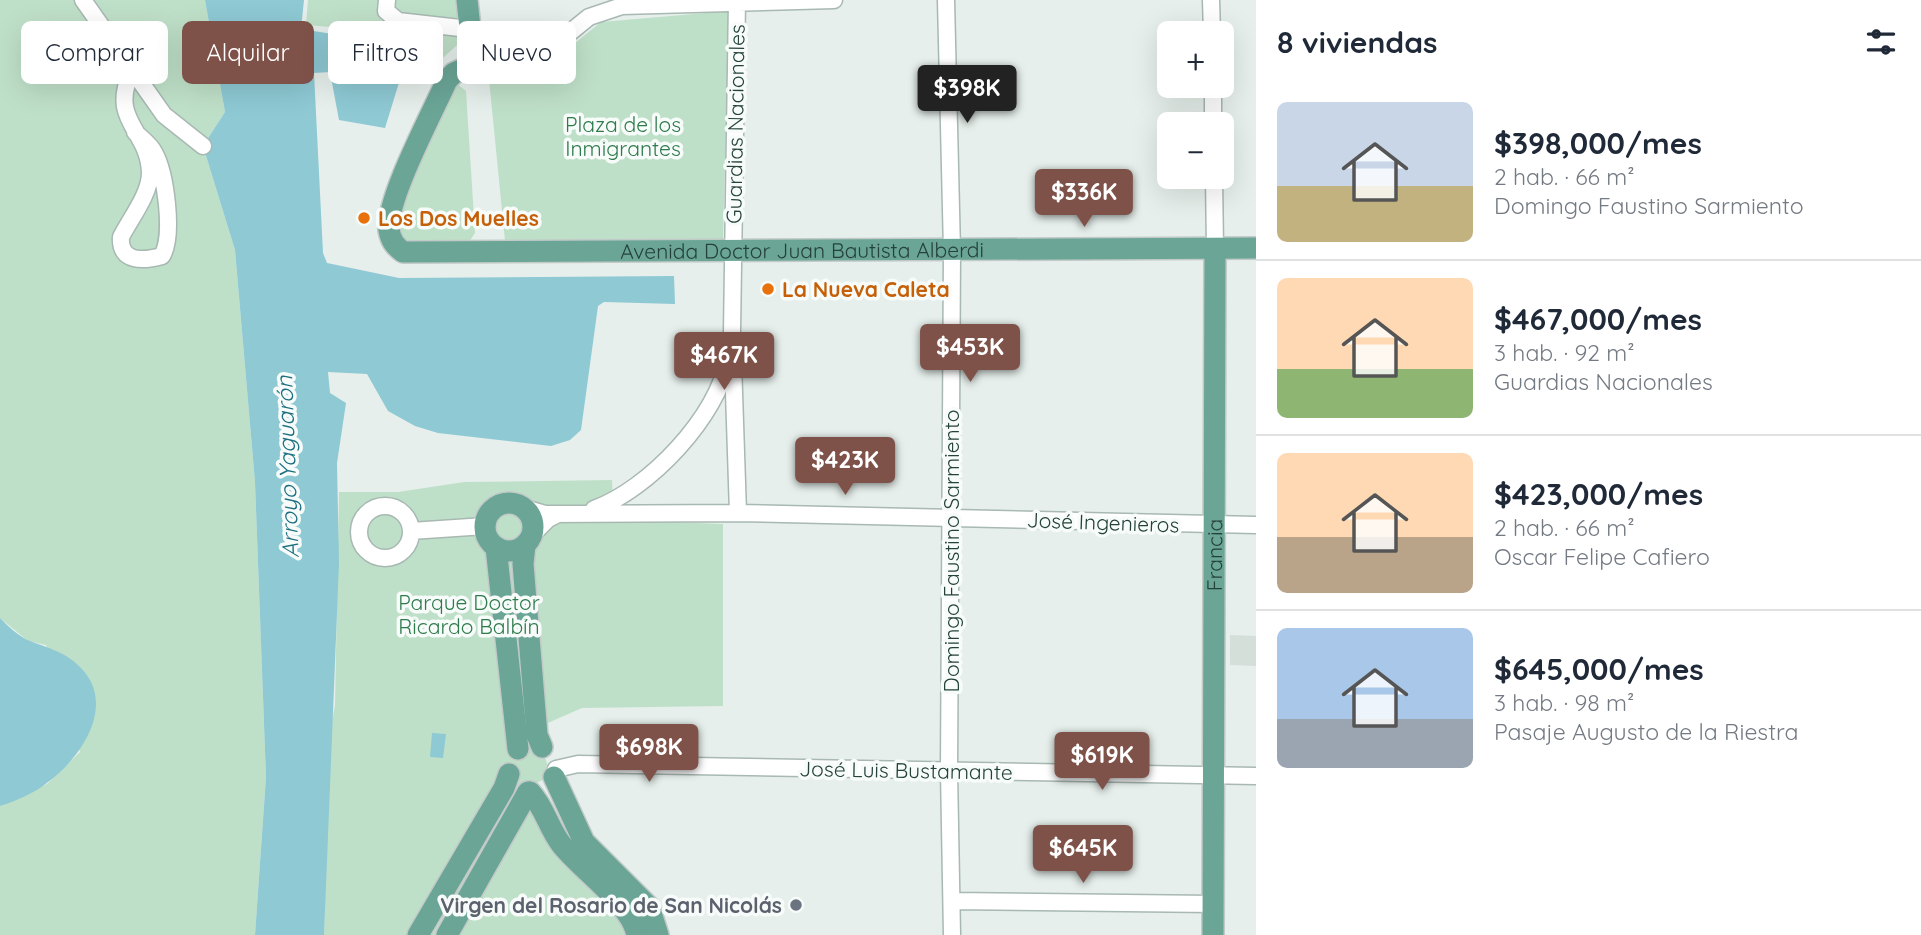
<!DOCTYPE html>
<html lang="es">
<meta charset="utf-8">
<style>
body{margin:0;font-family:Quicksand,sans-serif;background:#f6f6f7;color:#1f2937;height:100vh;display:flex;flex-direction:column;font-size:26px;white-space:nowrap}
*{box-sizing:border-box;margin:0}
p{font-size:23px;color:#747a83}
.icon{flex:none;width:38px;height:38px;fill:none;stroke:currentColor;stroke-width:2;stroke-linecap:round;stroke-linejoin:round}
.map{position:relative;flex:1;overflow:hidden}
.drawer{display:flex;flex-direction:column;background:#fff;width:665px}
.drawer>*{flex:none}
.banner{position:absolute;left:21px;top:21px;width:665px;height:63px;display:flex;gap:14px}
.controls{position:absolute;left:1157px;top:21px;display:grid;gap:14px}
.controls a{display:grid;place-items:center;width:77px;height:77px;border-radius:10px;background:#fff;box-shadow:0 7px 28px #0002;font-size:35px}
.price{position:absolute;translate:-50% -60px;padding:0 16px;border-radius:7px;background:#7f5249;color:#fff;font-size:23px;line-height:46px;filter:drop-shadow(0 2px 4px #0008)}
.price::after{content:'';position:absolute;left:50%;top:42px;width:21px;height:16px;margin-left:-10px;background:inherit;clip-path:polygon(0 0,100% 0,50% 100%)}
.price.active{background:#222;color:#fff}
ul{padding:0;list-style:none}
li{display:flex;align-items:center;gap:21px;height:175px;padding:0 21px}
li+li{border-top:2px solid #e0e1e3}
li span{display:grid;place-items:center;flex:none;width:196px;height:140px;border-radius:10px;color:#555}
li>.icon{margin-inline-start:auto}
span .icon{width:84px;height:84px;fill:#fffc;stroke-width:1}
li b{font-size:30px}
h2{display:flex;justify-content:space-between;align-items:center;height:84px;padding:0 21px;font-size:30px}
.tag{padding:0 24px;border-radius:10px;background:#fff;box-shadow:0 7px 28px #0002;font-size:24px;line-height:63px}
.tag.active{background:#7f5249;color:#fff}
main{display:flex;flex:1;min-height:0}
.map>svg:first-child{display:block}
.built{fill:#d4dfda}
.green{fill:#bfe0c8}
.water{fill:#8ec9d4}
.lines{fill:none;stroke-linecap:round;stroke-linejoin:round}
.minor-casing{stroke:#a8b8b2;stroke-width:19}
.major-casing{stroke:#c2cac8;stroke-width:24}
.minor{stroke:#fff;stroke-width:16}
.major{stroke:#6aa596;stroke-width:21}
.food-dot{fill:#e8710a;stroke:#f7fbf9;stroke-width:2.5}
.worship-dot{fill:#6b7280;stroke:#f7fbf9;stroke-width:2.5}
.labels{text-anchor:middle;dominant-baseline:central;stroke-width:7;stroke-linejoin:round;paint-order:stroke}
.park-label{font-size:21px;fill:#2d7a4b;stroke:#f7fbf9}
.street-label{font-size:21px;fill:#24423a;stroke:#f7fbf9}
.food-label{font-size:21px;font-weight:bold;fill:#c56008;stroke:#f7fbf9;text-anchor:start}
.worship-label{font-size:21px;font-weight:bold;fill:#5b616d;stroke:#f7fbf9;text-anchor:end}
.water-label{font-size:23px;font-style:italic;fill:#1c6f80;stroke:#f7fbf9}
</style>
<main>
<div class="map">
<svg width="1256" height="935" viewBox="0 0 1256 935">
<rect width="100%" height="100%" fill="#e6efeb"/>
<!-- built -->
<path class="built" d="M1230,635L1256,636V666L1230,665Z"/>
<!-- green -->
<path class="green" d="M0,0H205L225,112L203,146L235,250L255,482L266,777L255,935H0V806L47,784L80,752L46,645L28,641L0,618Z
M308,0H463L466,37L434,66L353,53L343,28L306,25Z
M729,11L723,239L505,241L489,79L542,70L601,22Z
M456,83L466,91L475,233L469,242H408L399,234L397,212Z
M612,480L614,520L723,524V706L582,708L509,740L545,757L549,770L546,778L531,786L625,921L630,935H324L329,739L335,705L339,492H398L464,482Z"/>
<!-- water -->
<path class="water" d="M205,0H304L301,29L339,35L346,57L402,73L385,128L339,120L330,72L314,73L323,253L327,263L399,278L674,276L675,304L604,302L598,306L581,430L570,440L551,446L438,433L415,426L388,411L367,374L328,372L330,393L346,403L337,463L339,563L324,935H255L266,777L255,482L235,250L203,146L225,112Z
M0,618C8,626 19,637 30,641C50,649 66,652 81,668C117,705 81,758 48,782C35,793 16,801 0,806Z
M432,733L446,734L443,758L430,757Z"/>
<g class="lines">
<!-- minor casing -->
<g class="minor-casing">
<path id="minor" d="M83,0L164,115L203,146
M387,0L386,11L398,21L469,29
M737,0L732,332L738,513
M946,0L952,251L949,771L952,935
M1211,0L1212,33
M474,64H531L589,17L622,6L834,0
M131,73C109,121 149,130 150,173C150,194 130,219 121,237C119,263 144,261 162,256C174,236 166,173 154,152C150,144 141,138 135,132
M1213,86V124
M1214,177L1215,249
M359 532a26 26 0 1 1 52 0a26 26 0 1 1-52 0Z
M524,508L545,514L738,513L1256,525
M594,509C648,490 719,416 728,358
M411,531L485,526
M531,536L548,519L558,514
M556,769L578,764L1256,776
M953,901L1213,904"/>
</g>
<!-- major casing -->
<g class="major-casing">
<g id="major">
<path id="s1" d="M467,0L474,64L454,73L447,80C433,112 386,199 389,230C391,241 395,246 403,252L1256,248"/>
<circle cx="509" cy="527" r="24"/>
<path d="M525,545L523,564L537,735L542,747"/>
<path d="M496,547L518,749"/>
<path d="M554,777L584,842L649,907L658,935"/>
<path d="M530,792C545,808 548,827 561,844C581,870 631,903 637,935"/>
<path d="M418,935L504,788L509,774"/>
<path d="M447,935L528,792"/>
<path id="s2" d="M1213,935L1215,249"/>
</g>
</g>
<!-- minor -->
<use href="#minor" class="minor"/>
<!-- major -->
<use href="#major" class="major"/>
</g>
<!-- markers -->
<g class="food-dot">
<circle cx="364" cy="218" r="7"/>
<circle cx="768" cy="289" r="7"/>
</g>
<circle class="worship-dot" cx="796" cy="905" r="7"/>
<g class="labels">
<!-- park labels -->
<g class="park-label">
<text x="623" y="124">Plaza de los<tspan x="623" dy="24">Inmigrantes</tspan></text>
<text x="469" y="602">Parque Doctor<tspan x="469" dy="24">Ricardo Balbín</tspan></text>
</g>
<!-- street labels -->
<g class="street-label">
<text transform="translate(735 124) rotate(-89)">Guardias Nacionales</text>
<text stroke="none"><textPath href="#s1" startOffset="684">Avenida Doctor Juan Bautista Alberdi</textPath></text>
<text transform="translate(1103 522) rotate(2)">José Ingenieros</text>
<text transform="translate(951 551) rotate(-90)">Domingo Faustino Sarmiento</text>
<text stroke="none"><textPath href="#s2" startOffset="380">Francia</textPath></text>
<text transform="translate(906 770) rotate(1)">José Luis Bustamante</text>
</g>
<!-- food labels -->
<g class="food-label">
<text x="378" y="218">Los Dos Muelles</text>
<text x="782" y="289">La Nueva Caleta</text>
</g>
<!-- worship labels -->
<g class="worship-label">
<text x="782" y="905">Virgen del Rosario de San Nicolás</text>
</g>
<!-- water labels -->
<g class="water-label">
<text transform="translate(287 467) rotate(-92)">Arroyo Yaguarón</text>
</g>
</g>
</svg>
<div class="controls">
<a>+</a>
<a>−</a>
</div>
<b class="price active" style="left:967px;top:125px">$398K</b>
<b class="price" style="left:1084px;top:229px">$336K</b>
<b class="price" style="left:970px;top:384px">$453K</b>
<b class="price" style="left:724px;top:392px">$467K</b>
<b class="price" style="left:845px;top:497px">$423K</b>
<b class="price" style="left:649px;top:784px">$698K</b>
<b class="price" style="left:1102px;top:792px">$619K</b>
<b class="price" style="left:1083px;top:885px">$645K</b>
<div class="banner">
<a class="tag">Comprar</a>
<a class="tag active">Alquilar</a>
<a class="tag">Filtros</a>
<a class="tag">Nuevo</a>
</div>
</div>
<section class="drawer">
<h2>8 viviendas<svg class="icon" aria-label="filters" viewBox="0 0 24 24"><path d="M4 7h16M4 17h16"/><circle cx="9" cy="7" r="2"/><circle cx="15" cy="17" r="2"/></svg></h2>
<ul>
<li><span style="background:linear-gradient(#c9d6e8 60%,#c2b280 0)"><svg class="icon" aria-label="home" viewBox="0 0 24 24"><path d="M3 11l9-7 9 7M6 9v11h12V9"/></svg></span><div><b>$398,000/mes</b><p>2 hab. · 66 m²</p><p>Domingo Faustino Sarmiento</p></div></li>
<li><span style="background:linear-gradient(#ffd9b3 65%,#8fb573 0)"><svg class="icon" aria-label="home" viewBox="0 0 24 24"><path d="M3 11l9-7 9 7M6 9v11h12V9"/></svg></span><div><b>$467,000/mes</b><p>3 hab. · 92 m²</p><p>Guardias Nacionales</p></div></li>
<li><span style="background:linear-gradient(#ffd9b3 60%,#b9a48a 0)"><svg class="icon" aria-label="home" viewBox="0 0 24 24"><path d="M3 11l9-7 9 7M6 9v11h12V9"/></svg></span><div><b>$423,000/mes</b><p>2 hab. · 66 m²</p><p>Oscar Felipe Cafiero</p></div></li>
<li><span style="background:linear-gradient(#a9c7e8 65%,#9aa5b1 0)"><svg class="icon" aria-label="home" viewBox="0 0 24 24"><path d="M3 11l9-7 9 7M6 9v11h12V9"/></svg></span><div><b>$645,000/mes</b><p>3 hab. · 98 m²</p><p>Pasaje Augusto de la Riestra</p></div></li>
</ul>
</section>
</main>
